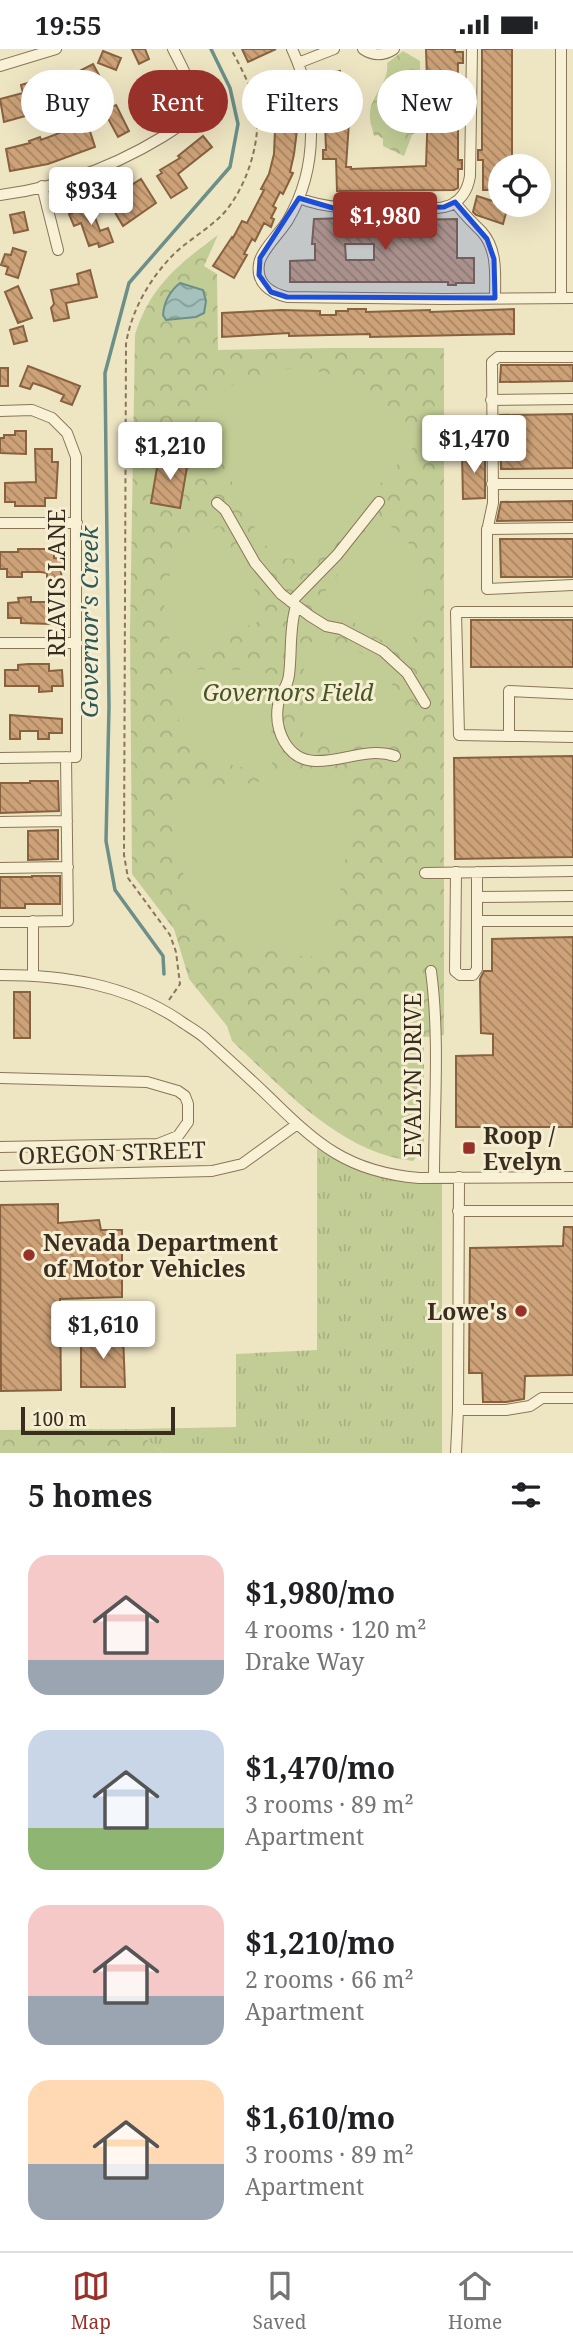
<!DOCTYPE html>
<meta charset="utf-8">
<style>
body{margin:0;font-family:"Noto Serif",serif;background:#f6f6f6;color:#202124;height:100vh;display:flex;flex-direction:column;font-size:26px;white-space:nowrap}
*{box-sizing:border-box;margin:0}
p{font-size:23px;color:#757577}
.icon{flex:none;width:38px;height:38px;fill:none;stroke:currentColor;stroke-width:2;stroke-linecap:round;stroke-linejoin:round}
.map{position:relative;height:1404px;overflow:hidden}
.drawer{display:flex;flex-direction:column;background:#fff;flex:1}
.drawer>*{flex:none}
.top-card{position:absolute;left:21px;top:21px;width:532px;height:63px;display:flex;gap:14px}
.fabs{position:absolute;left:488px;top:105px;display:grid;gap:14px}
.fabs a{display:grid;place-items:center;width:63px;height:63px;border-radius:50%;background:#fff;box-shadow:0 7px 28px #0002;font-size:35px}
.scale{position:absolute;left:21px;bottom:18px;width:154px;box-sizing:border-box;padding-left:7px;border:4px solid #382d1e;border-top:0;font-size:19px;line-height:24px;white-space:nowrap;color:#382d1e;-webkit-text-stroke:5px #f6eed2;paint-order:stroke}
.price{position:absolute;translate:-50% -60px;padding:0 16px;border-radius:7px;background:#fff;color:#222;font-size:23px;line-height:46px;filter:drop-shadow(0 2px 4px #0008)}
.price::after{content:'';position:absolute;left:50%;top:42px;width:21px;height:16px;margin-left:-10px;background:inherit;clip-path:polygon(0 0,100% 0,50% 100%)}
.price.selected{background:#983129;color:#fff}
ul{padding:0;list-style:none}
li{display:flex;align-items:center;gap:21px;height:175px;padding:0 28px}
li span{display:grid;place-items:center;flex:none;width:196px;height:140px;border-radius:21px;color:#555}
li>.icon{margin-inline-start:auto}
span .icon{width:84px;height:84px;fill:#fffc;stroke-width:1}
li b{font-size:30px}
h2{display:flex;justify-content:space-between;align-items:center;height:84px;padding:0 28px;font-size:30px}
.pill{padding:0 24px;border-radius:32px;background:#fff;box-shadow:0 7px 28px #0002;font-size:24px;line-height:63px}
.pill.selected{background:#983129;color:#fff}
.status{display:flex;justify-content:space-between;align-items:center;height:49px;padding:0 35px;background:#fff;direction:ltr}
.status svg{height:19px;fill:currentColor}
.tab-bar{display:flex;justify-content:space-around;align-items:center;height:98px;border-top:2px solid #e0e0e0;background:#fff;font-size:19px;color:#757577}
.tab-bar a{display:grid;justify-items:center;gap:4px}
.tab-bar .selected{color:#983129}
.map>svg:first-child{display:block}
.grass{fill:url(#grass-tufts)}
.park{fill:url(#park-crowns)}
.garden{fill:#c2cd96}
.water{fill:url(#water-waves);stroke:#6c8f89;stroke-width:2}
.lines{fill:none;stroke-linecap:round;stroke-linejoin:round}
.stream{stroke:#6c8f89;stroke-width:3.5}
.building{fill:url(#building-back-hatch);stroke:#88623f;stroke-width:2;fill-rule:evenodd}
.minor-casing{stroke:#897659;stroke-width:12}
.path{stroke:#897659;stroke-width:2;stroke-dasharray:5 3.5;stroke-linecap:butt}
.minor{stroke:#f9f1d6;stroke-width:10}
.marked{fill:#1d4ed8;fill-opacity:0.2;stroke:#1d4ed8;stroke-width:5;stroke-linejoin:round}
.poi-dot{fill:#983129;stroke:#f6eed2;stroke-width:2.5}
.labels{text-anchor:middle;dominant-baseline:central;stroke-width:6;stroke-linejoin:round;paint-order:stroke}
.street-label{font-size:23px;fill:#382d1e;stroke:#f6eed2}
.park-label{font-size:23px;font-style:italic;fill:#455524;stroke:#f6eed2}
.poi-label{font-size:23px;font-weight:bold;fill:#382d1e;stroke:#f6eed2;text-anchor:start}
.water-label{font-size:24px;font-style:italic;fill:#2d5858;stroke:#f6eed2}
</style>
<div class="status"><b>19:55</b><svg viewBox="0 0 49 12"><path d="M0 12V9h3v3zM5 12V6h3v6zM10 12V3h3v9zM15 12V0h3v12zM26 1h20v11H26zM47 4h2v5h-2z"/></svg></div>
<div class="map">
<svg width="573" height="1404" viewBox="0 0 573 1404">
<defs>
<pattern id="grass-tufts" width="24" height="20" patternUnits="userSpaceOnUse" patternTransform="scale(1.75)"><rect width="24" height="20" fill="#c2cd96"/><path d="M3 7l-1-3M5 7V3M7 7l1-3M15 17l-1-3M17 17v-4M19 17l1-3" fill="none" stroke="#a7b081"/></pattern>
<pattern id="park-crowns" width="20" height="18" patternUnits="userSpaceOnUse" patternTransform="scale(1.75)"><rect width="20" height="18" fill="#c2cd96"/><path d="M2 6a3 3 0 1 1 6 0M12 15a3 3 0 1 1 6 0" fill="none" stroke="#a7b081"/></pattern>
<pattern id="water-waves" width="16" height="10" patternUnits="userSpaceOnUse" patternTransform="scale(1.75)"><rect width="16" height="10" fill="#a5c1bb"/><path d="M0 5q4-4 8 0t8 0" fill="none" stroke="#879d97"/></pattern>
<pattern id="building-back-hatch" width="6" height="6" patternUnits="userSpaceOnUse" patternTransform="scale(1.75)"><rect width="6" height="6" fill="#cda278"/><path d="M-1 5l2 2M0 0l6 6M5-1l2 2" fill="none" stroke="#a78462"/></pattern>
</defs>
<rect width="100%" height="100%" fill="#eee5c3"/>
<!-- grass -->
<path class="grass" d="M317,1093L351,1113L442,1129V1404H162L135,1380L236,1378V1305L317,1301Z"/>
<!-- park -->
<path class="park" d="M403,2L420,12L419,81L412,86L404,107L383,97V90L378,86L374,87C373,81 370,75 370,69C368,48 390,34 387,14Z
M218,186L204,217L217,225L218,301L330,299H444V986L424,988V1099L413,1112C340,1104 283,1039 232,992L227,977L189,930L174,880L132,825L130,582L135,286C150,237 179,215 218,186Z
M135,1380L162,1404H0V1381Z"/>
<!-- garden -->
<path class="garden" d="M293,319C351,324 387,343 416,395L338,481L296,510L274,509L252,474L197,362L244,329Z
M380,471C386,475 394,479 399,483C433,515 430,570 403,605L325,555L323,545Z
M220,477L265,561L262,571L175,606C158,566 159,520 196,491C203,485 212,481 220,477Z
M304,593C380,595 399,625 407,696H309L303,688Z
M172,620L260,621L268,625L271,636L272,720C235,723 191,706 178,669C172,653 172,636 172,620Z
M291,727H339L352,736L356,748L329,908C306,908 282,906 259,898C220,883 185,843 176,803C172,786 173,766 173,748Z"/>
<!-- water -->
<path class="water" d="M180,234L203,241L206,252L204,264L196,268L166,271L163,266C164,254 170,242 180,234Z"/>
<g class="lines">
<!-- stream -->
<path class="stream" d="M164,925L163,907L115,841L106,792L109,658L105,324L129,234L230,118L238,75L230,39L211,0"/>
</g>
<!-- building -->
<path class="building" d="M132,0H145L149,10L139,15Z
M242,0H276L248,13Z
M426,0H455V3H463V14H458L457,67H462V78H458V111H462V120H458V139L454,141L337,142L336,110H323V101H326L325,73H349L346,118H351V120L426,117L428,59Z
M482,0H512V117H500V141H483V111H478V101H482Z
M103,2L121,9L116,21L98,14Z
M93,15L99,26L68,43L39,51L43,62L4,73L0,50L23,44L21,36L62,24L64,30Z
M340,22L347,57L324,61L319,36H321L320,25Z
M158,25L170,54L151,62L153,67L144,72L133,51L151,42L146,31Z
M292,34V43L297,42L298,53L297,65L292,66V73H298L294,105L290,123L293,124L283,145L280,143L273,157L276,159L271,169L274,170L271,178L264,174L255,192L252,190L244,205L247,206L234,229L213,217L232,188L233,189L242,172L247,174L264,141L261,140L269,125L274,105L276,56H274L272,36Z
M116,56L129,82L118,88L104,62Z
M85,67L95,98L48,115L10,122L6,100L30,94L29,92L40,88L41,91L73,79L71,73Z
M203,87L212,98L178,125L187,139L171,149L157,127L162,124L160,121L180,109L178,107Z
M141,130L156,154L123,177L106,148L117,141L119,144Z
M477,147L508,157L503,175L476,166L473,163Z
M91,157L100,182L108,179L113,193L99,198L98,194L89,197L81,174L74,177L69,165Z
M24,163L28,181L14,184L10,166Z
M406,166V171L457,170V209H474V234H456V236H448V233H290V212L315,211V195H312L314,170L348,169V171H375V167ZM345,195H374V211H346Z
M13,199L26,203L18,229L6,225L8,218L1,216L5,205L11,206Z
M90,221L97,248L66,254L69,269L54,272L51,259L54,255L51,241L79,235L77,225Z
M18,237L32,269L18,274L5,243Z
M348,260H366V263L430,261V263L514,260V285L370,288V285L289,287V284L222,288V264L281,261L320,262V266H336V262H348Z
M23,277L27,292L14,295L10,281Z
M573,316V332L500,333L501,316Z
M28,317L80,337L72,356L61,352L64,346L45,338L33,334L30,340L20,337Z
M0,319H8V337H0Z
M573,365V419L501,420L500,366Z
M15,382H26V405L0,404V389H4V386H15Z
M35,400H52V413H58L56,449H45V457H15V453H5V434L36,433Z
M485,403V449L463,450L462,404Z
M159,407L188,412L180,459L151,454Z
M573,452V471L497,472L501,453Z
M500,490H573V528H501Z
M18,500H49V503H54V509L62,510L61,530L47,529V524L41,523H22V528H7V520H0V503H18Z
M31,548V553H63V569H50V575L21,574V569H8V554L19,553L18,549Z
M471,571H573V618H471Z
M28,615H49V622L62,621L63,637H52V642L39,643V637H5V621H18V616Z
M10,666L62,670V684H49V690H38V682H20V690H10Z
M573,707V808L455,810L454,709Z
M30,732H58L59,762L0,764V734H30Z
M58,781V810L28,811V782Z
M32,827H60V855H25V859H0V828H32Z
M573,888V1078H456V1007L493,1006V985L481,984L480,930L484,922H492V890Z
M14,943H30V989H14Z
M58,1155V1174L99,1171L101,1181H122V1248L60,1250L61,1341L1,1342L0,1156Z
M564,1178H573V1326L525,1327L524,1350L506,1353H483L482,1324H469L470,1199L563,1197Z
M123,1285L125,1338H81V1286Z"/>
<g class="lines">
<!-- minor casing -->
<g class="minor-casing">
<path id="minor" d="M292,0C317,54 319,118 288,171C281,183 260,203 259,215C256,234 270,244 287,248L443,250L573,249
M363,0C373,7 384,7 394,0
M561,0V249
M298,14L334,0
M0,17L56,0
M42,137L58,201
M0,146C66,138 130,111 184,74C202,49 185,24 173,0
M299,149C333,163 371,158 406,158C418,158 433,161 444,158C460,155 468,141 470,127L472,0
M455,153C463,165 472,173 482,183C498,201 495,227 495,249
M573,308H498L492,313L493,454L487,482V540L573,536
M491,351L573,350
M0,362L32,361L52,369L67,384L76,408V708L0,709
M492,435H573
M217,454L225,461L255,514L281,545L310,567L326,577L341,580L383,602L407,624L425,654
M0,474H77
M487,480L573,479
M291,553L337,506L379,453
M296,557C289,580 292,603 289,626C288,638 279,645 278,656C274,681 287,711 315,712C342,713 368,698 395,707
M573,563H456L459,686L573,688
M0,594H77
M509,687V642L573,645
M0,773L67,772
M0,819L68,818
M456,823L455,922L460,926H473L477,920V823
M425,824L573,822
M477,848L573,847
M477,872H573
M0,873L68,872L66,708
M431,922C440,990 434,1061 434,1129
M0,926C64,926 125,935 179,971C187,977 197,982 205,989C226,1008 248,1028 268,1047C317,1095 347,1123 419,1129L573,1128
M33,927V872
M0,1029L147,1033L178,1042L185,1047L188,1055V1073L178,1087L158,1095L0,1098
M0,1127L212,1122L242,1115L296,1076
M458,1162H573
M458,1361H506L530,1357L542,1349H573
M456,1404L458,1361L459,1128"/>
</g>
<!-- path -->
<path class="path" d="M169,951L180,935L176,903L170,886L128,829L124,806L126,295C131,263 148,233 170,209C184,194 204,183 220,168C245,144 264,89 255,54C250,35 240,17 231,0"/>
<!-- minor -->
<use href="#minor" class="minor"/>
</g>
<!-- marked area -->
<path class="marked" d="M299,149L333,159L444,158L455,153L487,190L494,210L495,249L287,248L271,243L259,226L260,209Z"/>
<!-- markers -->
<g class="poi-dot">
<rect x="462" y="1092" width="14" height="14" rx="3.5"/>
<circle cx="29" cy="1206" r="7"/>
<circle cx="521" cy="1262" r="7"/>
</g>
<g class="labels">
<!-- street labels -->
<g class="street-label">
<text transform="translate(56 534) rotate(-90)">REAVIS LANE</text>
<text transform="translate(412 1026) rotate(-90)">EVALYN DRIVE</text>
<text transform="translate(112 1103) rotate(-2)">OREGON STREET</text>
</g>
<!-- park labels -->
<g class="park-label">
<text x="288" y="643">Governors Field</text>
</g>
<!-- poi labels -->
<g class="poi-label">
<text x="483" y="1086">Roop /<tspan x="483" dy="26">Evelyn</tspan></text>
<text x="43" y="1193">Nevada Department<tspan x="43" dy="26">of Motor Vehicles</tspan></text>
<text x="507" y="1262" text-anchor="end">Lowe's</text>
</g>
<!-- water labels -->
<g class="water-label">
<text transform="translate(88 573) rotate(-90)">Governor's Creek</text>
</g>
</g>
</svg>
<div class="fabs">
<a><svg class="icon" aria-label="locate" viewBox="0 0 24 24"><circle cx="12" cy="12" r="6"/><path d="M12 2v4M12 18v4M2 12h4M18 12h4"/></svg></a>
</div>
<div class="scale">100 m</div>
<b class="price" style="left:91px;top:178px">$934</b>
<b class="price selected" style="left:385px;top:203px">$1,980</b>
<b class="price" style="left:474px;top:426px">$1,470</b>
<b class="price" style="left:170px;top:433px">$1,210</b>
<b class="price" style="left:103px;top:1312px">$1,610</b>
<div class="top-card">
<a class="pill">Buy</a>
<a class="pill selected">Rent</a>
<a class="pill">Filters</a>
<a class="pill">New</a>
</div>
</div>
<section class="drawer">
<h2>5 homes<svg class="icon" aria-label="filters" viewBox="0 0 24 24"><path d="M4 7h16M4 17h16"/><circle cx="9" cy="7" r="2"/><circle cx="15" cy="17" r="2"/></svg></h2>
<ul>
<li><span style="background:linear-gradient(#f6c9c9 75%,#9aa5b1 0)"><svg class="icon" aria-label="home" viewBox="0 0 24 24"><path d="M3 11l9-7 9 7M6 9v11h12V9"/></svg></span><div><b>$1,980/mo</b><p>4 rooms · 120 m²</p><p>Drake Way</p></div></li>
<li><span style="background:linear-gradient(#c9d6e8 70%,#8fb573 0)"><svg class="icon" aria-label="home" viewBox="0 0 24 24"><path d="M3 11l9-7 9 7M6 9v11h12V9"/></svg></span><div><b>$1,470/mo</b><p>3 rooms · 89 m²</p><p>Apartment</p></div></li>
<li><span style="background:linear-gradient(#f6c9c9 65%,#9aa5b1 0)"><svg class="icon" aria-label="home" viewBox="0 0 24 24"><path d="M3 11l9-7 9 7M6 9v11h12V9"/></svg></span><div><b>$1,210/mo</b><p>2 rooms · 66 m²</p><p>Apartment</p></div></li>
<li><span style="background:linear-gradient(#ffd9b3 60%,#9aa5b1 0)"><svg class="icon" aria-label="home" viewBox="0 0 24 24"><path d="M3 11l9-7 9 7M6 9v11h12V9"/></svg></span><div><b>$1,610/mo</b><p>3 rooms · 89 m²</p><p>Apartment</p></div></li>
</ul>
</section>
<nav class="tab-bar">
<a class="selected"><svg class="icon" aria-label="map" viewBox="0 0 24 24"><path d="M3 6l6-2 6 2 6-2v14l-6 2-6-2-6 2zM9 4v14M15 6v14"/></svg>Map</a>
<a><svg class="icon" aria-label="saved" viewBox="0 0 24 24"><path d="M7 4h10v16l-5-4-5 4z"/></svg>Saved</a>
<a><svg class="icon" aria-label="home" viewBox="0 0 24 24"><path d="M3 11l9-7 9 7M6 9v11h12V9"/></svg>Home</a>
</nav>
